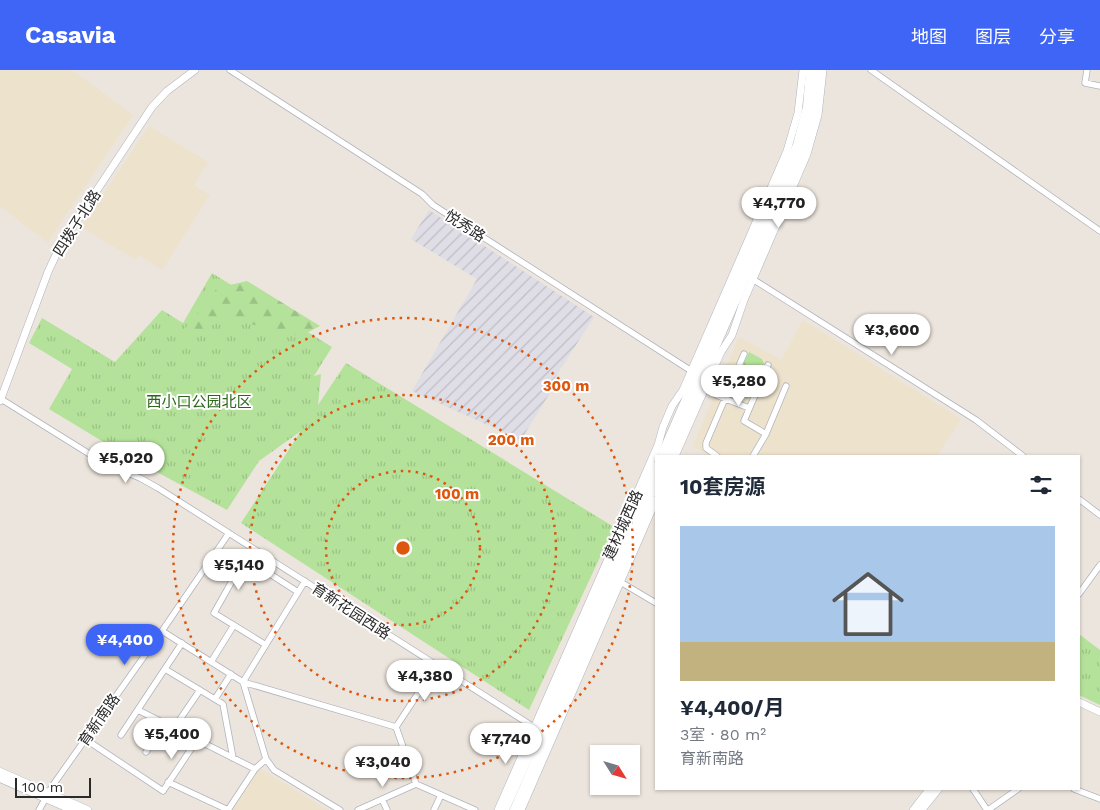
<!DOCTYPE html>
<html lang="zh">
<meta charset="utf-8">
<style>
body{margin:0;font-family:"Work Sans","Noto Sans SC",sans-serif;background:#f2f2f3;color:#1f2937;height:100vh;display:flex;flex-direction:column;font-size:19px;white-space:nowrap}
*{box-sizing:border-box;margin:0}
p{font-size:16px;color:#747a83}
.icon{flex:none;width:28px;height:28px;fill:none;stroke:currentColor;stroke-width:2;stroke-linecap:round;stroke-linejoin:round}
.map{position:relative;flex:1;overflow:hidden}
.side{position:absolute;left:655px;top:385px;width:425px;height:335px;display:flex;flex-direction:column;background:#fff;border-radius:0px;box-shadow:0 1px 4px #0004}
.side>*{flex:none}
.needle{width:32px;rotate:127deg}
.buttons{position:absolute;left:590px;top:675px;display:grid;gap:10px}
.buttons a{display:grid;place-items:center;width:50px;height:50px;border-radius:0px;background:#fff;box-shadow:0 1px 4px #0004;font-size:25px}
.scale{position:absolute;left:15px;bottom:12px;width:76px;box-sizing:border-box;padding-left:5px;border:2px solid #2a2a2a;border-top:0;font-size:14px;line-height:18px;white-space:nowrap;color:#2a2a2a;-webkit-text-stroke:4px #fff;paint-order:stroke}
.price{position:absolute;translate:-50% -42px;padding:0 11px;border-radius:18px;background:#fff;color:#222;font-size:16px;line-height:32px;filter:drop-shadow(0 1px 2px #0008)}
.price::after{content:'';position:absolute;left:50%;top:30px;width:15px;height:11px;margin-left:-8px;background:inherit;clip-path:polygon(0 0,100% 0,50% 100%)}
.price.current{background:#3f65f6;color:#fff}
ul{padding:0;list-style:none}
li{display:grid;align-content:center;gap:10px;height:265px;padding:0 25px}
li span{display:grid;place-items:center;height:155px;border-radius:0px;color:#555}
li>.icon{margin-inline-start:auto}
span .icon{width:90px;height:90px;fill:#fffc;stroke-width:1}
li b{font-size:21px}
h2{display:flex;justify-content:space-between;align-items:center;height:60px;padding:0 25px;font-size:21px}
header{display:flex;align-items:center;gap:30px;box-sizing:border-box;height:70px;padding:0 25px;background:#3f65f6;color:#fff}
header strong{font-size:24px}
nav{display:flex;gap:28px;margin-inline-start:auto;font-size:18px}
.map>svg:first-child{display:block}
.industrial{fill:url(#industrial-furrows)}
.education{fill:#ede2cc}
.grass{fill:url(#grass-tufts)}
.forest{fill:url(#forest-firs)}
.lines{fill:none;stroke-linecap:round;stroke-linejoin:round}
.minor-casing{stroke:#b0b3be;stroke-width:7}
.tertiary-casing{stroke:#b0b3be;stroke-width:8}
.secondary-casing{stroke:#b0b3be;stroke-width:9}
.minor{stroke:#fff;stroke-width:5.5}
.tertiary{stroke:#fff;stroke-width:7}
.secondary{stroke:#fff;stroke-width:8}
.ring{fill:none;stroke:#de570e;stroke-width:2.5;stroke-dasharray:2.5 5}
.labels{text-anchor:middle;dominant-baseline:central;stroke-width:4;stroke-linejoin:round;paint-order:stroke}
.street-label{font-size:15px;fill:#2a2a2a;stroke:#fff}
.park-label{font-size:15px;fill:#2c661b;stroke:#fff}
.centre{fill:#de570e;stroke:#fff;stroke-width:2.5}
.ring-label{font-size:15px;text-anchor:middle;font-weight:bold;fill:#de570e;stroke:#fff;stroke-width:4;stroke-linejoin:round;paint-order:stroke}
</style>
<header>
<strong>Casavia</strong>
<nav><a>地图</a><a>图层</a><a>分享</a></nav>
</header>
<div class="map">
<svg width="1100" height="740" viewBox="0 0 1100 740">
<defs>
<pattern id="industrial-furrows" width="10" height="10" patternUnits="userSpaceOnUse" patternTransform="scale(1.25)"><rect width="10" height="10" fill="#dfdde5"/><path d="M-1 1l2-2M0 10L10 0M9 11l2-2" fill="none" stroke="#c0bec5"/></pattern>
<pattern id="grass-tufts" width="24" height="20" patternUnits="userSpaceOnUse" patternTransform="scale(1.25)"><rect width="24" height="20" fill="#b4e29a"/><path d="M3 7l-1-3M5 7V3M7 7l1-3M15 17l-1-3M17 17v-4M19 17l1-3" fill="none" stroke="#9bc285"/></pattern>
<pattern id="forest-firs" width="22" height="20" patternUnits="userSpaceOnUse" patternTransform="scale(1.25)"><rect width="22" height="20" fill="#b4e29a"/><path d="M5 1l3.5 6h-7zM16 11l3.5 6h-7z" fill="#9bc285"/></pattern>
</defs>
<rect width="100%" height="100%" fill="#ece5dd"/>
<!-- industrial -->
<path class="industrial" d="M429,140L594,247L547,320L550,323L521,370L412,321L477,209L411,169Z"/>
<!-- education -->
<path class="education" d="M0,0H72L133,45L59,155L48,173L0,136Z
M149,56L208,92L194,115L210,125L162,200L139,185L136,190L81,157Z
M803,250L961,349L937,386H708L693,376L739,267L781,290Z
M259,698L328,740H228Z"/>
<!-- grass -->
<path class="grass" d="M212,203L332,277L314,306L321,304L318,335L346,293L614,457L529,640L241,453L301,361L259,391L227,440L120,382L49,339L72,299L29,273L42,248L115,292L162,240L183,253Z
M749,282L762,289L764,294L750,327L747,329L734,322L732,319Z
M1079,564L1100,580V635L1079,625Z"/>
<!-- forest -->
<path class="forest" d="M247,211L320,256L301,266L221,247L204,263L185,259L217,218Z"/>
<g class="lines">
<!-- minor casing -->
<g class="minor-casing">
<path id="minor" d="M230,0L422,124L433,135L693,302
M871,0L1100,161
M1087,0L1085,13L1100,16
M751,208L976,350L1023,386
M706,313L716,325L749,338
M1,329L104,393L140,408L158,418L537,659
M766,364L744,351L768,295
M717,386L706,378V373L744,284
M753,386L766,364L786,316
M1079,429L1100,445
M617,510L656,533
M305,511L243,612L396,657L416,714L475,740
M1079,524L1100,495
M162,561L243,612L266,689L274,700L340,740
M266,575L214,543L245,488L298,522
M211,592L234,555
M165,599L223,634L233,688
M215,629L231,604
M138,640L255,699L266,689
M396,657L436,596
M174,658L200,620
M121,665L182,573
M85,669L163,721L197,670
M146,682L165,653
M168,712L228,740
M973,719L987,740
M1074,719L1100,729
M382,729L387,740
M39,740L53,715L162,561L229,463
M228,740L255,699
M358,740L416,714
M434,740L441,725
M988,740L1018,719"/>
</g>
<!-- tertiary casing -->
<g class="tertiary-casing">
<path id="tertiary" d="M0,331L48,202L60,176L152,37L167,21L195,0
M675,386L721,282L732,265L744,230L807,84L818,45L823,0
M1079,632L1100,642
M498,740L658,375L663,357L672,336L683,320L787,81L798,43L803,0
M521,740L656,430"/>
</g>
<!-- secondary casing -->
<g class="secondary-casing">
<path id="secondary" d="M661,386L797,75L807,37L810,0
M668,386L802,79L813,37L816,0
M0,702L87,740
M0,708L73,740
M505,740L656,396
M514,740L656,413
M914,740L930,719
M921,740L938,719"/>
</g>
<!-- minor -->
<use href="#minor" class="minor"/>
<!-- tertiary -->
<use href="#tertiary" class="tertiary"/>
<!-- secondary -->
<use href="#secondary" class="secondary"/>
</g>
<!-- distance rings -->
<g class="ring">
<circle cx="403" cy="478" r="77"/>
<circle cx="403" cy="478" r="153"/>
<circle cx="403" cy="478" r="230"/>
</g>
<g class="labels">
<!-- street labels -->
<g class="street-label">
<text transform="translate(77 153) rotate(-58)">四拨子北路</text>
<text transform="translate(465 156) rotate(33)">悦秀路</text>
<text transform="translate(623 455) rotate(-66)">建材城西路</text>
<text transform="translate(351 541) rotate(33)">育新花园西路</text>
<text transform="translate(99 650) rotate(-55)">育新南路</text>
</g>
<!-- park labels -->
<g class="park-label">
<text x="199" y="332">西小口公园北区</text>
</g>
</g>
<circle cx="403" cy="478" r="8" class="centre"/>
<g class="ring-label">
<text x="566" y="321">300 m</text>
<text x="511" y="375">200 m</text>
<text x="457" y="429">100 m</text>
</g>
</svg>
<div class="buttons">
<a><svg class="needle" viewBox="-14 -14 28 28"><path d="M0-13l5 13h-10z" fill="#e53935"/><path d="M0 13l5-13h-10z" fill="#747a83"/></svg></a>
</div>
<div class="scale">100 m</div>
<b class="price" style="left:779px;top:159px">¥4,770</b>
<b class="price" style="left:892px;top:286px">¥3,600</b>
<b class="price" style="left:739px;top:337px">¥5,280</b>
<b class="price" style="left:126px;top:414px">¥5,020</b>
<b class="price" style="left:239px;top:521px">¥5,140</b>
<b class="price current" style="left:125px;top:596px">¥4,400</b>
<b class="price" style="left:425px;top:632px">¥4,380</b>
<b class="price" style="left:172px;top:690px">¥5,400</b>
<b class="price" style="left:506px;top:695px">¥7,740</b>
<b class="price" style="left:383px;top:718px">¥3,040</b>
<section class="side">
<h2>10套房源<svg class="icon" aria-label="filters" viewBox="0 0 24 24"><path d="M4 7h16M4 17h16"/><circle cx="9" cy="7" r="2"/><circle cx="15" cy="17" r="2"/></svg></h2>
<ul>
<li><span style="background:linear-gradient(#a9c7e8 75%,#c2b280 0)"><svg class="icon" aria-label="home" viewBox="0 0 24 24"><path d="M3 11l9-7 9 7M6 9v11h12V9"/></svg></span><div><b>¥4,400/月</b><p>3室 · 80 m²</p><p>育新南路</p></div></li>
</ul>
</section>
</div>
